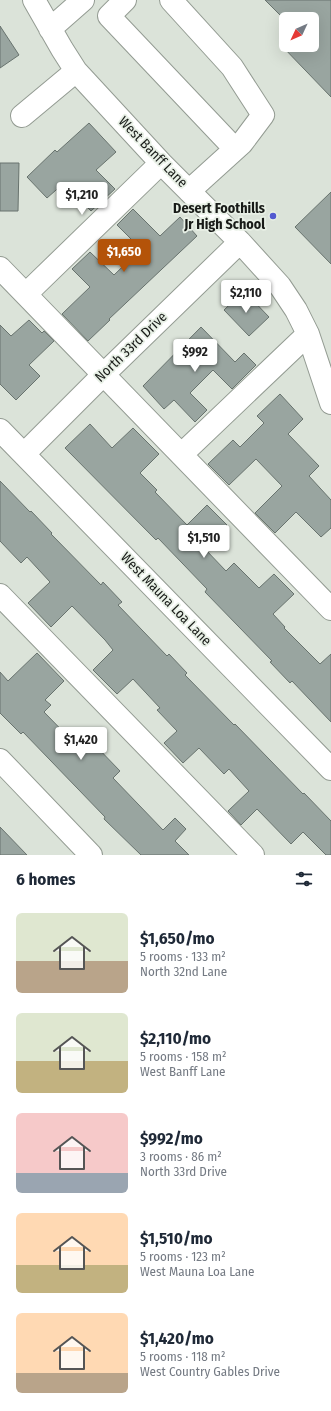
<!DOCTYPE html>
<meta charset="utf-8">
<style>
body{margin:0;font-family:"Fira Sans Condensed",sans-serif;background:#f2f2f3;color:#1f2937;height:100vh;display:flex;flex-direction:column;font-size:15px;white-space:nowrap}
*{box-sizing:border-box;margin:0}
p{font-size:13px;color:#747a83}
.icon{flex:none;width:22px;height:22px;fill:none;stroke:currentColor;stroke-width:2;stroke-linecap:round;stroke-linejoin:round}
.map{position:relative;height:855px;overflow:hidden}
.side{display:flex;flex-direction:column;background:#fff;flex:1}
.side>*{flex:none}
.needle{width:26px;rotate:226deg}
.controls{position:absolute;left:279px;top:12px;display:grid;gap:8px}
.controls a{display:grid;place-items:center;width:40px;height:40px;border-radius:6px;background:#fff;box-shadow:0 4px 16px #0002;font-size:20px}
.price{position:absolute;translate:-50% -34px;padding:0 9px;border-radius:4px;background:#fff;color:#222;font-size:13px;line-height:26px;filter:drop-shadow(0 1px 2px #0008)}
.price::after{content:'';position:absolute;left:50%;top:24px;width:12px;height:9px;margin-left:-6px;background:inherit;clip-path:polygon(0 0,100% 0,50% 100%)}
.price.active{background:#b45309;color:#fff}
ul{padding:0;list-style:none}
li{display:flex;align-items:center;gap:12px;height:100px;padding:0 16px}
li span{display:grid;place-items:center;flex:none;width:112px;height:80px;border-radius:6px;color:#555}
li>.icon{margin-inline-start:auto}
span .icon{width:48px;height:48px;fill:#fffc;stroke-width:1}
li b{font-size:17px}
h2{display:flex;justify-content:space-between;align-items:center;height:48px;padding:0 16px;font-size:17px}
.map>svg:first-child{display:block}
.building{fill:#99a5a0;stroke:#68736e}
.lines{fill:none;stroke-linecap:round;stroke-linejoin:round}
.minor-casing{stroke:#939b92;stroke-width:24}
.minor{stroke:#fff;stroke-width:22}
.poi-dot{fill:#5259d0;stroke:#e8f0e6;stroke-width:1.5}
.labels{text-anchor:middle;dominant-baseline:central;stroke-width:3.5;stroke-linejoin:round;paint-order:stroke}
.street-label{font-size:14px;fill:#181b18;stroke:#e8f0e6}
.poi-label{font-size:14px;font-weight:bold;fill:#181b18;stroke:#e8f0e6;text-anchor:end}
</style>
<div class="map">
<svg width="331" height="855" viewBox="0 0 331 855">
<rect width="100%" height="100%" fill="#dbe3d9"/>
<!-- building -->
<path class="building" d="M265,0H331V97L281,45L286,40V45H312V19H286V21Z
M0,26L19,55L0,68Z
M89,123L116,152L96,170L115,189L91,211L64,183L47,198L27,177L55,150L57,152Z
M0,163H19L18,211H0Z
M331,192V264L295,227Z
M133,209L160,236L180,217L197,236L109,319L110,320L88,341L62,314L90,287L72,269L90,252L114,275L141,249L117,225Z
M244,291L269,317L249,336L224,310Z
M29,320L42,333L44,331L54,341L29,365L40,376L16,400L0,384V325L11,336Z
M201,327L235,362L244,353L256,365L232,389L213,370L190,393L207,410L195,422L174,400L164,409L143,386Z
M280,394L303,419L288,434L319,466L309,476L331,500V528L321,537L296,512L275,533L255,513L282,486L256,459L229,485L208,464L233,440L240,447L264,423L257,416Z
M90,424L112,448L133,428L159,454L140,473L157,490L155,492L187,525L207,505L227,525L204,548L226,571L234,563L259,588L274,574L294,594L273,614L285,627L284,628L320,664L331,654V722L292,681L290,683L270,662L272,661L205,592L207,589L158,538L156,540L65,448Z
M0,481L30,512L31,511L52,533L51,534L101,585L103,582L122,602L118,605L167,656L169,654L187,673L185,675L234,725L235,724L303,794L304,793L331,821V855H326L303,832L291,844L257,809L241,825L228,811L249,791L229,769L224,774L199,748L183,763L164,743L177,731L157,710L160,708L133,679L117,694L93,670L113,650L105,640L72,606L51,627L28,603L50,582L27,557L21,563L0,541Z
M37,653L64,681L45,700L51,705L44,712L83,752L93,743L120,771L113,778L163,830L175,818L186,829L175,841L189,855H141L104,819L105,817L23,732L21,734L0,713V672L8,681Z
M0,827L27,855H0Z"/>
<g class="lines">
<!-- minor casing -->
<g class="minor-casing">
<path id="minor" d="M34,0L62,49L76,71L161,163L240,242L280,286L296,310L308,334L331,403
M125,0L109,16L235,149
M171,0L232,67L263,115L242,143L189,191
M50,29L83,0
M22,116L76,71
M0,268L331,609
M26,294L161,163
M0,430L331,769
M24,454L104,374L240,242
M182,454L308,334
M0,595L253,855
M0,760L91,855"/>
</g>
<!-- minor -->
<use href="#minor" class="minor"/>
</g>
<!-- markers -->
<circle class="poi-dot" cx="273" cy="216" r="4"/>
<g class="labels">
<!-- street labels -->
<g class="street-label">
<text transform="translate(153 152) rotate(46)">West Banff Lane</text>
<text transform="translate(131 347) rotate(-44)">North 33rd Drive</text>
<text transform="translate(166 599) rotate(46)">West Mauna Loa Lane</text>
</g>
<!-- poi labels -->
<g class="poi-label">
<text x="265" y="208">Desert Foothills<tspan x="265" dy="16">Jr High School</tspan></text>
</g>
</g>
</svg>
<div class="controls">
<a><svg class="needle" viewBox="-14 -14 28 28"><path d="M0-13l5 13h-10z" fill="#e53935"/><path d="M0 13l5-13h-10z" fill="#747a83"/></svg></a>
</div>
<b class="price" style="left:82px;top:216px">$1,210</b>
<b class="price active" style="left:124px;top:273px">$1,650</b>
<b class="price" style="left:246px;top:314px">$2,110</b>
<b class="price" style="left:195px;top:373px">$992</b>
<b class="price" style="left:204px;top:559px">$1,510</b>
<b class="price" style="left:81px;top:761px">$1,420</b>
</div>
<section class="side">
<h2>6 homes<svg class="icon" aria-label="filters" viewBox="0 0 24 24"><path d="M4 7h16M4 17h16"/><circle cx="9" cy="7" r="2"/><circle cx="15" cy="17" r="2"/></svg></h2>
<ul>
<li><span style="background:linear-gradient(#dfe7d0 60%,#b9a48a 0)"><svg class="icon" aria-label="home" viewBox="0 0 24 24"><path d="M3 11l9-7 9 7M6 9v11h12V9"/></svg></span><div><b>$1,650/mo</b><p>5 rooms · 133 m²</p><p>North 32nd Lane</p></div></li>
<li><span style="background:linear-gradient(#dfe7d0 60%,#c2b280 0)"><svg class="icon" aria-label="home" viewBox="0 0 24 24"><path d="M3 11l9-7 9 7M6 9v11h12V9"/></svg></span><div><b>$2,110/mo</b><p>5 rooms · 158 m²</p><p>West Banff Lane</p></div></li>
<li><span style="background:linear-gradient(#f6c9c9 75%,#9aa5b1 0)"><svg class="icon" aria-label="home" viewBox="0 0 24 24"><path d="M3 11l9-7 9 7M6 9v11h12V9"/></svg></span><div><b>$992/mo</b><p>3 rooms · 86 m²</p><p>North 33rd Drive</p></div></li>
<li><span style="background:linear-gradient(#ffd9b3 65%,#c2b280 0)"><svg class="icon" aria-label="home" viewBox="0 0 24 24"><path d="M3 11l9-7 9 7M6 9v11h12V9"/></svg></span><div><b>$1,510/mo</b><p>5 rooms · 123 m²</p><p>West Mauna Loa Lane</p></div></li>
<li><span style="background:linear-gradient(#ffd9b3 75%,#b9a48a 0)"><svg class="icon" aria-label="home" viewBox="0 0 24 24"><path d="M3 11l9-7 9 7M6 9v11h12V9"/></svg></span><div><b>$1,420/mo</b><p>5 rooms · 118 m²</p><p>West Country Gables Drive</p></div></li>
</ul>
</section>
